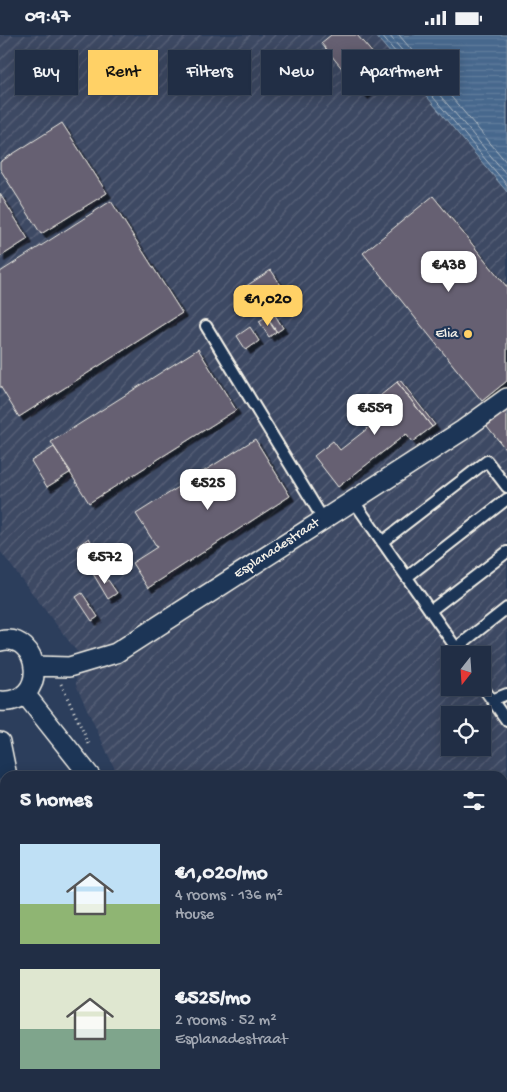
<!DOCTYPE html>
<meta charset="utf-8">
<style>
body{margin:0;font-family:"Gochi Hand",sans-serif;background:#2d3a50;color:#f1f3f6;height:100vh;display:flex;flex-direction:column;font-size:19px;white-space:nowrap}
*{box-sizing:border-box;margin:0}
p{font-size:16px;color:#a2a8b3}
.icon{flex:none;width:28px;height:28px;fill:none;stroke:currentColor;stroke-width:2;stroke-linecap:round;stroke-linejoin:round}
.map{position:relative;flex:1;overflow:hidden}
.side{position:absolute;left:0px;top:736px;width:508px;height:321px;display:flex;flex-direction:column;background:#212e45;border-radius:15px 15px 0 0;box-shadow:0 2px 12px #0003,0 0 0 1px #3e4a5e}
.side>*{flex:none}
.top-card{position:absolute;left:15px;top:15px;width:478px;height:45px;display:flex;gap:10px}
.needle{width:32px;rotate:197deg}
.controls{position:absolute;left:441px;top:611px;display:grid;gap:10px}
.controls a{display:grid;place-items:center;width:50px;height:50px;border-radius:0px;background:#212e45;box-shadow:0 2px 12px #0003,0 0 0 1px #3e4a5e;font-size:25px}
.price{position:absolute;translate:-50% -42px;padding:0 11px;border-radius:10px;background:#fff;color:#222;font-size:16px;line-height:32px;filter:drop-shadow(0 1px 2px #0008)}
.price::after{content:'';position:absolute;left:50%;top:30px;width:15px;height:11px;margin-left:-8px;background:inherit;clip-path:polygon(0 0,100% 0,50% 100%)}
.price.on{background:#ffd166;color:#111}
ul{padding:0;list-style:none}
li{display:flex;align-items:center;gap:15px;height:125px;padding:0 20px}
li span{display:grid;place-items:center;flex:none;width:140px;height:100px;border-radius:0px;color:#555}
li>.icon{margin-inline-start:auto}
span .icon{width:60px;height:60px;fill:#fffc;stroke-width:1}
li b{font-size:21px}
h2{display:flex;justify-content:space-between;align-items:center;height:60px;padding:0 20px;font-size:21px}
.pill{padding:0 18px;border-radius:0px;background:#212e45;box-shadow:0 2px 12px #0003,0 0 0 1px #3e4a5e;font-size:18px;line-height:45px}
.pill.on{background:#ffd166;color:#111}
.status{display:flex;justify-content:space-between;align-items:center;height:35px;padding:0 25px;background:#212e45;direction:ltr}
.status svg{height:14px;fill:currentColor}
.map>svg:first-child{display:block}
.industrial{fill:url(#industrial-furrows);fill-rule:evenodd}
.water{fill:url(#water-rules);stroke:#8c9fb1}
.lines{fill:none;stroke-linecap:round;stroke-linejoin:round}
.shore{stroke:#afbac4;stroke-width:1}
.building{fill:#666172;stroke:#f4f1e8;filter:url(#shadow)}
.service-casing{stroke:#f4f1e8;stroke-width:14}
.minor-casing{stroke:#f4f1e8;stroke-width:22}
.path{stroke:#f4f1e8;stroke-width:3;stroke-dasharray:1 4;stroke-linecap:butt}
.service{stroke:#1d3557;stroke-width:10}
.minor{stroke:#1d3557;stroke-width:19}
.poi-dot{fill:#ffd166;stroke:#1d3557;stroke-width:2}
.labels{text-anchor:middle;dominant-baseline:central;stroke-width:4.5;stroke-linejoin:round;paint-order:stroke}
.poi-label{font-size:14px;fill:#f4f1e8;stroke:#1d3557;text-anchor:end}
.street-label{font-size:14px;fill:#f4f1e8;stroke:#1d3557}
</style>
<div class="status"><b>09:47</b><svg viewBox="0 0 49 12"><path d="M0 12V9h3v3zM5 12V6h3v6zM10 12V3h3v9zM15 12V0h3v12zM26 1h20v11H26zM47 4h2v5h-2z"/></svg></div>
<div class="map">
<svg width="507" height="1057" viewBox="0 0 507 1057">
<defs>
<pattern id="industrial-furrows" width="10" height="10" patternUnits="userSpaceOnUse" patternTransform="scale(1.25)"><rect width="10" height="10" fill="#3d4863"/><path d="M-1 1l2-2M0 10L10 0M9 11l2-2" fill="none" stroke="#5a6379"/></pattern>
<pattern id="water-rules" width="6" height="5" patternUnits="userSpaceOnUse" patternTransform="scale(1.25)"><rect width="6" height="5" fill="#47688d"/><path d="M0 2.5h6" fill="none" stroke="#627e9d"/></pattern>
<filter id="shadow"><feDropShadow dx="4.5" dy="4.5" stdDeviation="0" flood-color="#0009"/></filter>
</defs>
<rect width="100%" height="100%" fill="#2c3e5c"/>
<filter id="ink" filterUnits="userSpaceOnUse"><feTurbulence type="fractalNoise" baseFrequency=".02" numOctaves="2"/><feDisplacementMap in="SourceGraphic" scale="10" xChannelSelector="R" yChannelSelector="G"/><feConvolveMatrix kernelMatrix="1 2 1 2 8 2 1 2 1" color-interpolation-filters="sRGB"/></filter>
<g filter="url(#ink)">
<!-- industrial -->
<path class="industrial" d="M0,0H375L507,157V1057H263L261,1053L502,1052V741H118L76,650L78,618L0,516ZM450,620H482V652H450ZM450,680H482V712H450Z"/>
<!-- water -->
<path class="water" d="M375,0H507V157Z
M0,944L5,955V1052L50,1053L52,1057H0Z"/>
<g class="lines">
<!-- shore -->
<path class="shore" d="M381,0L507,150
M389,0L507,140
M399,0L507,128"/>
</g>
<!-- building -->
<path class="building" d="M331,0H357L381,28L368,39L377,49L364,60L321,8Z
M62,88L107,158L41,199L0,134V127Z
M0,159L28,204L0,222Z
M433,161L507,252V346L482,366L363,218Z
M111,166L182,278L19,382L0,351V237Z
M271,235L282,252L245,276L234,259Z
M275,280L283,293L277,297L268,284Z
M266,282L276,297L269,302L259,286Z
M250,292L259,306L246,315L237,301Z
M198,314L236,375L89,468L51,407Z
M400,345L435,390L432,392L397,347Z
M397,347L432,392L412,407L406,399L338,452L314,421L333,406L340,415L386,379L375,365Z
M507,375V416L487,391Z
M255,404L290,461L148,553L132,528L157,512L136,479Z
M54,412L71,437L47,452L31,426Z
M89,503L92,508L80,516L77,511Z
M97,534L105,547L108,545L117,558L108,564L92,537Z
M82,558L98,582L92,586L76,562Z
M0,781L5,795V901L0,886Z
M5,917V931L0,920Z
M0,920L5,931V945L0,934Z
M54,1052H61L63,1057H56Z
M61,1052H141V1055L151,1056L63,1057Z
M141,1052H149L151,1056L141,1055Z
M187,1052H209L211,1057H183L182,1055Z"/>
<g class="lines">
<!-- service casing -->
<g class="service-casing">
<path id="service" d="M206,291L323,484
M353,465L461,620
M382,507L487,426L507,452
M407,542L507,464
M430,576L507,517
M456,613L507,573
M482,651L507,686
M492,665L507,659"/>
</g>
<!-- minor casing -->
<g class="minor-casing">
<path id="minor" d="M0,606C41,596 50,670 0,666
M35,631L69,632L116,618L463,395L507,363
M25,659L90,741
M0,707L7,741
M165,1052L167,1057
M236,1052L238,1057"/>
</g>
<!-- path -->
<path class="path" d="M61,649L90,711"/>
<!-- service -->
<use href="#service" class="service"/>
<!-- minor -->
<use href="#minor" class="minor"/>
</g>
</g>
<!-- markers -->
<circle class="poi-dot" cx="468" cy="299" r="5"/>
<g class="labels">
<!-- poi labels -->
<g class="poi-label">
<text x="458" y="299">Elia</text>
</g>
<!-- street labels -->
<g class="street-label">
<text transform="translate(277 514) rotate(-33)">Esplanadestraat</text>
</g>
</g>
</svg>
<div class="controls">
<a><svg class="needle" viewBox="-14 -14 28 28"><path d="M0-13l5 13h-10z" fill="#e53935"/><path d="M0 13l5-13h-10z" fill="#a2a8b3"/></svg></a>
<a><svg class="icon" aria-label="locate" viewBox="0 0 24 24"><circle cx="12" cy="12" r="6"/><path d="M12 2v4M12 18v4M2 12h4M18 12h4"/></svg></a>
</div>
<b class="price" style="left:449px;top:258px">€438</b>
<b class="price on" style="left:268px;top:292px">€1,020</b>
<b class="price" style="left:375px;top:401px">€559</b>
<b class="price" style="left:208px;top:476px">€525</b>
<b class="price" style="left:105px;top:550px">€572</b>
<div class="top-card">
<a class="pill">Buy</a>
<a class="pill on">Rent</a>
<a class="pill">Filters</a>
<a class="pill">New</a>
<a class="pill">Apartment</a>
</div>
<section class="side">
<h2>5 homes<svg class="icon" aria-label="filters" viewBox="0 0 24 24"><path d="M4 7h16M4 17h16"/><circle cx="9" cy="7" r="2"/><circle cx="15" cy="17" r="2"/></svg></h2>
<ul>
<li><span style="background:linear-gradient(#bfe0f5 60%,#8fb573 0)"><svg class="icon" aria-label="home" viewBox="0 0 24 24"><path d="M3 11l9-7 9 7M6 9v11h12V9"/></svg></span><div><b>€1,020/mo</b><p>4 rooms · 136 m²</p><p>House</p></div></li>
<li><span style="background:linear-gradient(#dfe7d0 60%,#7fa58c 0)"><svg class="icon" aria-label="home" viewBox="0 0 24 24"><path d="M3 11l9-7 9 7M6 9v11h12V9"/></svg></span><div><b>€525/mo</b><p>2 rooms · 52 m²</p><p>Esplanadestraat</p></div></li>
</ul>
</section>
</div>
